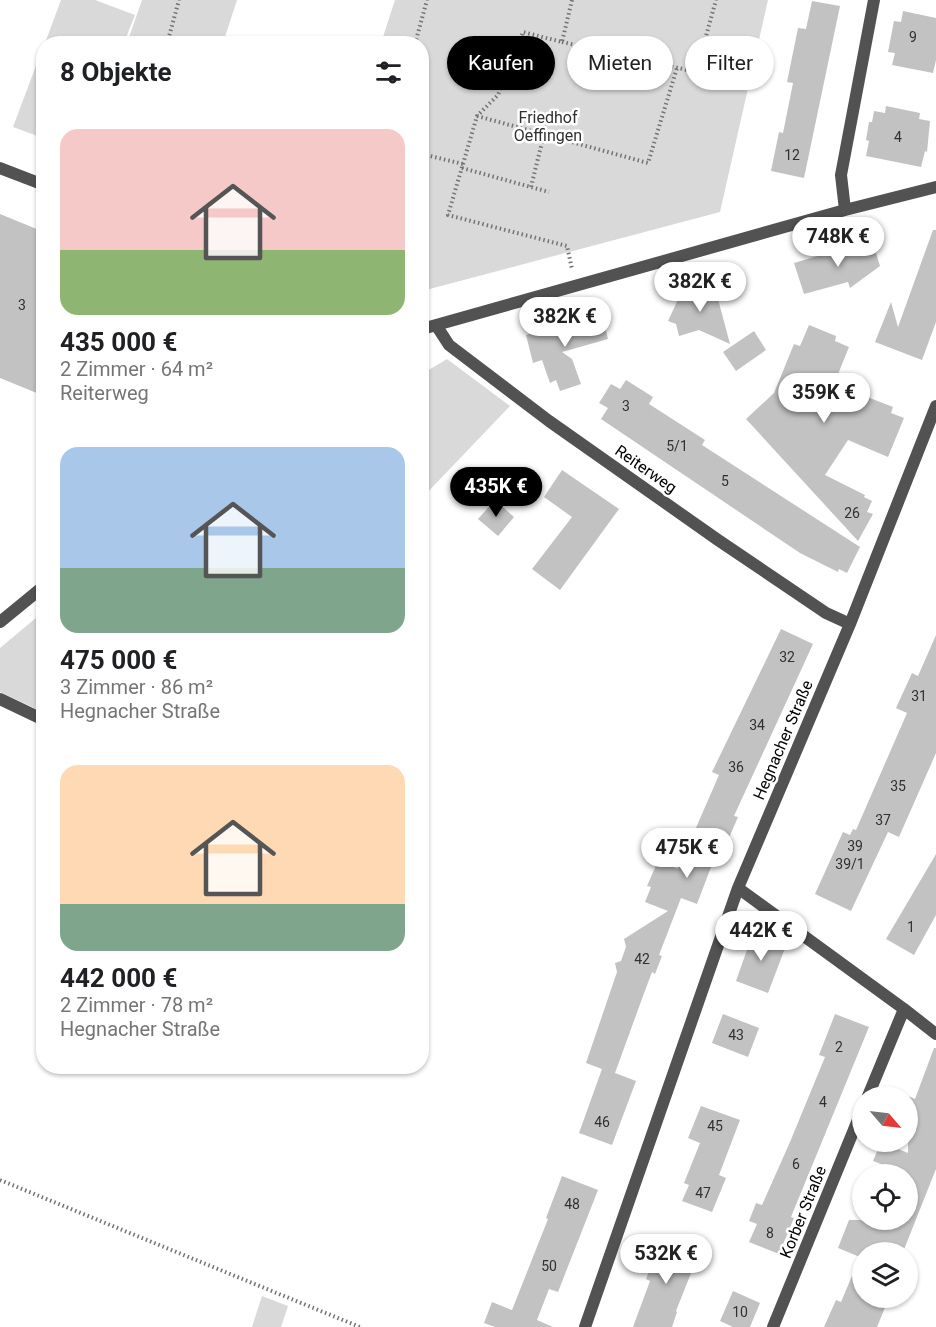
<!DOCTYPE html>
<html lang="de">
<meta charset="utf-8">
<style>
body{margin:0;font-family:Roboto,sans-serif;background:#f2f2f2;color:#202124;height:100vh;display:flex;flex-direction:column;font-size:22px;white-space:nowrap}
*{box-sizing:border-box;margin:0}
p{font-size:20px;color:#757577}
.icon{flex:none;width:33px;height:33px;fill:none;stroke:currentColor;stroke-width:2;stroke-linecap:round;stroke-linejoin:round}
.map{position:relative;flex:1;overflow:hidden}
.sheet{position:absolute;left:36px;top:36px;width:393px;height:1038px;display:flex;flex-direction:column;background:#fff;border-radius:24px;box-shadow:0 2px 4px #0004}
.sheet>*{flex:none}
.hud{position:absolute;left:447px;top:36px;width:399px;height:54px;display:flex;gap:12px}
.needle{width:39px;rotate:118deg}
.buttons{position:absolute;left:852px;top:1086px;display:grid;gap:12px}
.buttons a{display:grid;place-items:center;width:66px;height:66px;border-radius:50%;background:#fff;box-shadow:0 2px 4px #0004;font-size:30px}
.price{position:absolute;translate:-50% -51px;padding:0 14px;border-radius:21px;background:#fff;color:#222;font-size:20px;line-height:39px;filter:drop-shadow(0 2px 3px #0008)}
.price::after{content:'';position:absolute;left:50%;top:36px;width:18px;height:14px;margin-left:-9px;background:inherit;clip-path:polygon(0 0,100% 0,50% 100%)}
.price.current{background:#000;color:#fff}
ul{padding:0;list-style:none}
li{display:grid;align-content:center;gap:12px;height:318px;padding:0 24px}
li span{display:grid;place-items:center;height:186px;border-radius:18px;color:#555}
li>.icon{margin-inline-start:auto}
span .icon{width:108px;height:108px;fill:#fffc;stroke-width:1}
li b{font-size:26px}
h2{display:flex;justify-content:space-between;align-items:center;height:72px;padding:0 24px;font-size:26px}
.pill{padding:0 21px;border-radius:27px;background:#fff;box-shadow:0 2px 4px #0004;font-size:21px;line-height:54px}
.pill.current{background:#000;color:#fff}
.map>svg:first-child{display:block}
.green{fill:#d9d9d9}
.building{fill:#c2c2c2}
.lines{fill:none;stroke-linecap:round;stroke-linejoin:round}
.path{stroke:#747474;stroke-width:4;stroke-dasharray:1.5 3;stroke-linecap:butt}
.service{stroke:#525252;stroke-width:12}
.minor{stroke:#525252;stroke-width:12}
.labels{text-anchor:middle;dominant-baseline:central;stroke-width:5;stroke-linejoin:round;paint-order:stroke}
.number-label{font-size:14px;fill:#303030}
.park-label{font-size:16px;fill:#303030;stroke:#fff}
.street-label{font-size:16px;fill:#000;stroke:#fff}
</style>
<div class="map">
<svg width="936" height="1327" viewBox="0 0 936 1327">
<rect width="100%" height="100%" fill="#fff"/>
<!-- green -->
<path class="green" d="M61,0H95L135,15L124,43H45Z
M142,0H237L223,43H127Z
M395,0H768L720,212L422,291V44L381,43Z
M43,47V138L13,127Z
M447,359L510,406L422,498V374Z
M43,612V712L0,692V648Z
M262,1296L288,1306L281,1327H252Z"/>
<!-- building -->
<path class="building" d="M812,1L840,6L804,178L771,171L779,132L783,133L793,83L787,82L798,28L806,29Z
M903,11L936,18V60L933,73L892,65L895,53L888,52L894,21L901,22Z
M886,106L920,113L919,119L930,121L927,152L925,151L921,167L866,156L869,141L866,140L869,122H872L874,111L885,113Z
M0,214L44,232V396L0,378Z
M933,230H936V322L922,360L875,342L891,302L898,327Z
M872,240L880,266L850,288L848,282L804,294L794,263Z
M714,284L730,344L699,330L679,336L676,324L668,321L681,293Z
M602,314L608,339L562,352L572,359L581,384L560,391L556,380L550,383L542,360L533,363L526,335Z
M809,325L836,336L835,341L849,347L834,384L893,407L891,413L904,418L888,457L848,440L825,475L865,495L864,497L872,501L867,512L873,514L858,541L746,419L774,393L794,344L800,346Z
M754,331L766,350L736,371L723,352Z
M626,380L653,397L649,404L705,440L702,445L860,547L847,573L839,569L838,572L800,553L601,419L608,408L599,403L611,384L620,389Z
M562,470L619,509L560,590L532,569L572,517L544,497Z
M495,500L514,517L498,536L478,519Z
M781,629L813,644L734,816L738,817L721,856L716,854L697,904L681,898L659,955L662,956L655,974L652,972L643,996L615,1073L636,1081L612,1145L579,1133L602,1069L586,1063L617,972L615,963L621,961L626,947L624,939L668,911L645,902L651,887L647,886L658,861L678,869L719,775L712,772Z
M936,635V753L899,837L888,832L851,911L815,894L843,832L850,835L853,829L856,830L907,713L896,708L912,673L918,676Z
M936,854V915L914,955L886,939Z
M754,930L787,943L768,993L736,981Z
M723,1014L759,1028L748,1057L712,1043Z
M835,1014L869,1027L791,1217L794,1218L779,1254L749,1242L757,1224L749,1221L756,1203L762,1205L790,1142L825,1057L819,1055Z
M934,1048H936V1169L903,1252H862V1298H889L877,1327H824L836,1300L841,1302L860,1257L838,1248L849,1220H908V1174L873,1161L881,1142L908,1153V1096L915,1099Z
M701,1106L740,1120L719,1175L726,1178L712,1212L682,1201L689,1185L684,1183L700,1143L688,1138Z
M562,1176L598,1190L558,1292L549,1289L537,1320L553,1327H495L484,1323L492,1302L512,1310L548,1219L546,1218Z
M662,1238L699,1253L676,1311L677,1312L672,1327H633L650,1281L646,1279Z
M733,1291L760,1303L750,1327H733L720,1321Z"/>
<g class="lines">
<!-- path -->
<path class="path" d="M572,0L562,42L523,32L498,95L477,116L448,215L567,246L572,269
M562,42L696,72L716,0
M167,44L179,0
M415,44L427,0
M477,116L648,163L677,68
M422,154L463,164
M462,168L549,192
M531,187L544,134
M0,1180L360,1327"/>
<!-- service -->
<path class="service" d="M0,699L44,720"/>
<!-- minor -->
<path class="minor" d="M0,168L44,185
M845,210L841,175L874,0
M436,325L449,345L549,421L718,540L826,613L850,624
M422,329L845,210L936,187
M0,622L44,586
M738,888L904,1009L868,1096
M904,1009L936,1034
M585,1327L738,888L850,624L936,406
M773,1327L862,1110"/>
</g>
<g class="labels">
<!-- number labels -->
<g class="number-label">
<text x="913" y="37">9</text>
<text x="898" y="137">4</text>
<text x="792" y="155">12</text>
<text x="22" y="305">3</text>
<text x="626" y="406">3</text>
<text x="677" y="446">5/1</text>
<text x="725" y="481">5</text>
<text x="852" y="513">26</text>
<text x="787" y="657">32</text>
<text x="919" y="696">31</text>
<text x="757" y="725">34</text>
<text x="736" y="767">36</text>
<text x="898" y="786">35</text>
<text x="883" y="820">37</text>
<text x="855" y="846">39</text>
<text x="850" y="864">39/1</text>
<text x="911" y="927">1</text>
<text x="642" y="959">42</text>
<text x="736" y="1035">43</text>
<text x="839" y="1047">2</text>
<text x="823" y="1102">4</text>
<text x="602" y="1122">46</text>
<text x="715" y="1126">45</text>
<text x="796" y="1164">6</text>
<text x="703" y="1193">47</text>
<text x="572" y="1204">48</text>
<text x="770" y="1233">8</text>
<text x="549" y="1266">50</text>
<text x="740" y="1312">10</text>
</g>
<!-- park labels -->
<g class="park-label">
<text x="548" y="117">Friedhof<tspan x="548" dy="18">Oeffingen</tspan></text>
</g>
<!-- street labels -->
<g class="street-label">
<text transform="translate(646 469) rotate(35)">Reiterweg</text>
<text transform="translate(783 740) rotate(-67)">Hegnacher Straße</text>
<text transform="translate(803 1212) rotate(-68)">Korber Straße</text>
</g>
</g>
</svg>
<div class="buttons">
<a><svg class="needle" viewBox="-14 -14 28 28"><path d="M0-13l5 13h-10z" fill="#e53935"/><path d="M0 13l5-13h-10z" fill="#757577"/></svg></a>
<a><svg class="icon" aria-label="locate" viewBox="0 0 24 24"><circle cx="12" cy="12" r="6"/><path d="M12 2v4M12 18v4M2 12h4M18 12h4"/></svg></a>
<a><svg class="icon" aria-label="layers" viewBox="0 0 24 24"><path d="M12 4l9 5-9 5-9-5zM3 14l9 5 9-5"/></svg></a>
</div>
<b class="price" style="left:838px;top:268px">748K €</b>
<b class="price" style="left:700px;top:313px">382K €</b>
<b class="price" style="left:565px;top:348px">382K €</b>
<b class="price" style="left:824px;top:424px">359K €</b>
<b class="price current" style="left:496px;top:518px">435K €</b>
<b class="price" style="left:687px;top:879px">475K €</b>
<b class="price" style="left:761px;top:962px">442K €</b>
<b class="price" style="left:666px;top:1285px">532K €</b>
<div class="hud">
<a class="pill current">Kaufen</a>
<a class="pill">Mieten</a>
<a class="pill">Filter</a>
</div>
<section class="sheet">
<h2>8 Objekte<svg class="icon" aria-label="filters" viewBox="0 0 24 24"><path d="M4 7h16M4 17h16"/><circle cx="9" cy="7" r="2"/><circle cx="15" cy="17" r="2"/></svg></h2>
<ul>
<li><span style="background:linear-gradient(#f6c9c9 65%,#8fb573 0)"><svg class="icon" aria-label="home" viewBox="0 0 24 24"><path d="M3 11l9-7 9 7M6 9v11h12V9"/></svg></span><div><b>435 000 €</b><p>2 Zimmer · 64 m²</p><p>Reiterweg</p></div></li>
<li><span style="background:linear-gradient(#a9c7e8 65%,#7fa58c 0)"><svg class="icon" aria-label="home" viewBox="0 0 24 24"><path d="M3 11l9-7 9 7M6 9v11h12V9"/></svg></span><div><b>475 000 €</b><p>3 Zimmer · 86 m²</p><p>Hegnacher Straße</p></div></li>
<li><span style="background:linear-gradient(#ffd9b3 75%,#7fa58c 0)"><svg class="icon" aria-label="home" viewBox="0 0 24 24"><path d="M3 11l9-7 9 7M6 9v11h12V9"/></svg></span><div><b>442 000 €</b><p>2 Zimmer · 78 m²</p><p>Hegnacher Straße</p></div></li>
</ul>
</section>
</div>
